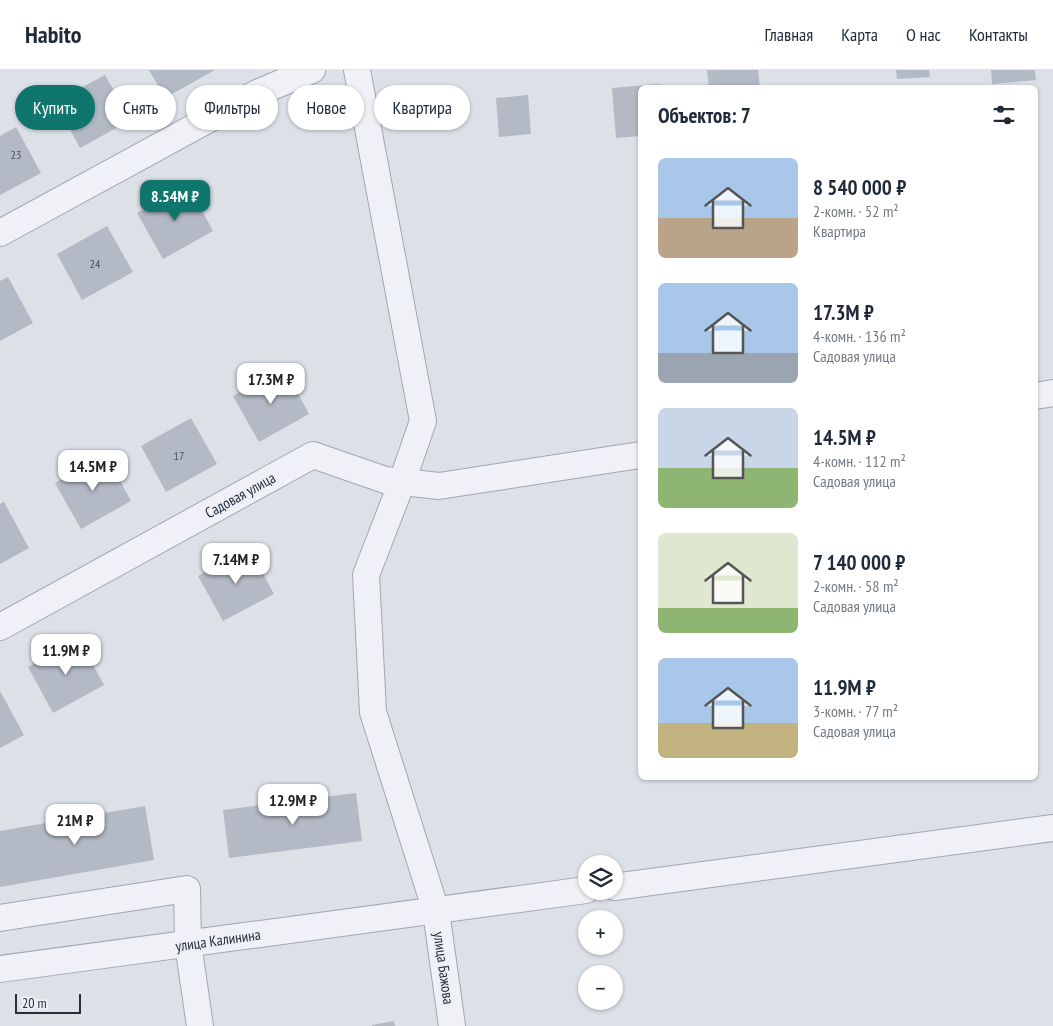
<!DOCTYPE html>
<html lang="ru">
<meta charset="utf-8">
<style>
body{margin:0;font-family:"PT Sans Narrow",sans-serif;background:#f6f6f7;color:#1f2937;height:100vh;display:flex;flex-direction:column;font-size:19px;white-space:nowrap}
*{box-sizing:border-box;margin:0}
p{font-size:16px;color:#747a83}
.icon{flex:none;width:28px;height:28px;fill:none;stroke:currentColor;stroke-width:2;stroke-linecap:round;stroke-linejoin:round}
.map{position:relative;flex:1;overflow:hidden}
.side{position:absolute;left:638px;top:15px;width:400px;height:695px;display:flex;flex-direction:column;background:#fff;border-radius:8px;box-shadow:0 1px 4px #0004}
.side>*{flex:none}
.top-card{position:absolute;left:15px;top:15px;width:475px;height:45px;display:flex;gap:10px}
.controls{position:absolute;left:578px;top:785px;display:grid;gap:10px}
.controls a{display:grid;place-items:center;width:45px;height:45px;border-radius:50%;background:#fff;box-shadow:0 1px 4px #0004;font-size:25px}
.scale{position:absolute;left:15px;bottom:12px;width:66px;box-sizing:border-box;padding-left:5px;border:2px solid #252e3f;border-top:0;font-size:14px;line-height:18px;white-space:nowrap;color:#252e3f;-webkit-text-stroke:4px #eceff5;paint-order:stroke}
.price{position:absolute;translate:-50% -42px;padding:0 11px;border-radius:10px;background:#fff;color:#222;font-size:16px;line-height:32px;filter:drop-shadow(0 1px 2px #0008)}
.price::after{content:'';position:absolute;left:50%;top:30px;width:15px;height:11px;margin-left:-8px;background:inherit;clip-path:polygon(0 0,100% 0,50% 100%)}
.price.selected{background:#0f766e;color:#fff}
ul{padding:0;list-style:none}
li{display:flex;align-items:center;gap:15px;height:125px;padding:0 20px}
li span{display:grid;place-items:center;flex:none;width:140px;height:100px;border-radius:8px;color:#555}
li>.icon{margin-inline-start:auto}
span .icon{width:60px;height:60px;fill:#fffc;stroke-width:1}
li b{font-size:21px}
h2{display:flex;justify-content:space-between;align-items:center;height:60px;padding:0 20px;font-size:21px}
.chip{padding:0 18px;border-radius:22px;background:#fff;box-shadow:0 1px 4px #0004;font-size:18px;line-height:45px}
.chip.selected{background:#0f766e;color:#fff}
header{display:flex;align-items:center;gap:30px;box-sizing:border-box;height:70px;padding:0 25px;background:#fff;border-bottom:1px solid #e0e1e3}
header strong{font-size:24px}
nav{display:flex;gap:28px;margin-inline-start:auto;font-size:18px}
.map>svg:first-child{display:block}
.building{fill:#b3b9c5}
.lines{fill:none;stroke-linecap:round;stroke-linejoin:round}
.minor-casing{stroke:#a1a7b1;stroke-width:28}
.minor{stroke:#eff1f6;stroke-width:26}
.labels{text-anchor:middle;dominant-baseline:central;stroke-width:4;stroke-linejoin:round;paint-order:stroke}
.number-label{font-size:12px;fill:#485160}
.street-label{font-size:15px;fill:#252e3f;stroke:#eceff5}
</style>
<header>
<strong>Habito</strong>
<nav><a>Главная</a><a>Карта</a><a>О нас</a><a>Контакты</a></nav>
</header>
<div class="map">
<svg width="1053" height="956" viewBox="0 0 1053 956">
<rect width="100%" height="100%" fill="#dce0e7"/>
<!-- building -->
<path class="building" d="M149,0H215L165,28Z
M707,0H758L760,18H709Z
M896,0H929L930,7L897,9Z
M991,0H1035L1036,10L992,14Z
M105,5L131,50L80,78L55,32Z
M660,14V18H640V66L616,68L612,18Z
M528,25L531,64L499,67L496,28Z
M16,57L41,103L0,125V66Z
M188,115L213,161L163,189L137,143Z
M107,156L133,202L82,230L57,184Z
M8,207L33,253L0,271V211Z
M284,298L309,344L259,372L233,326Z
M191,348L217,394L166,422L141,376Z
M106,385L131,431L81,459L55,413Z
M4,432L29,478L0,494V434Z
M249,478L274,524L223,551L198,506Z
M79,569L104,615L53,643L28,597Z
M0,621L24,665L0,678Z
M356,723L362,771L229,788L223,740Z
M145,736L154,790L0,817V761Z
M394,951L395,956H372V955Z"/>
<g class="lines">
<!-- minor casing -->
<g class="minor-casing">
<path id="minor" d="M357,0L423,351L402,412L366,505L373,642L436,841L452,956
M0,163L257,23L312,0
M1035,326L1053,323
M0,557L313,385L385,410L439,416L640,385
M614,817L1053,758
M0,848L187,819L188,874L200,956
M0,899L586,820"/>
</g>
<!-- minor -->
<use href="#minor" class="minor"/>
</g>
<g class="labels">
<!-- number labels -->
<g class="number-label">
<text x="16" y="84">23</text>
<text x="95" y="193">24</text>
<text x="179" y="385">17</text>
</g>
<!-- street labels -->
<g class="street-label">
<text transform="translate(240 425) rotate(-29)">Садовая улица</text>
<text transform="translate(218 870) rotate(-8)">улица Калинина</text>
<text transform="translate(444 898) rotate(82)">улица Бажова</text>
</g>
</g>
</svg>
<div class="controls">
<a><svg class="icon" aria-label="layers" viewBox="0 0 24 24"><path d="M12 4l9 5-9 5-9-5zM3 14l9 5 9-5"/></svg></a>
<a>+</a>
<a>−</a>
</div>
<div class="scale">20 m</div>
<b class="price selected" style="left:175px;top:152px">8.54M ₽</b>
<b class="price" style="left:271px;top:335px">17.3M ₽</b>
<b class="price" style="left:93px;top:422px">14.5M ₽</b>
<b class="price" style="left:236px;top:515px">7.14M ₽</b>
<b class="price" style="left:66px;top:606px">11.9M ₽</b>
<b class="price" style="left:293px;top:756px">12.9M ₽</b>
<b class="price" style="left:75px;top:776px">21M ₽</b>
<div class="top-card">
<a class="chip selected">Купить</a>
<a class="chip">Снять</a>
<a class="chip">Фильтры</a>
<a class="chip">Новое</a>
<a class="chip">Квартира</a>
</div>
<section class="side">
<h2>Объектов: 7<svg class="icon" aria-label="filters" viewBox="0 0 24 24"><path d="M4 7h16M4 17h16"/><circle cx="9" cy="7" r="2"/><circle cx="15" cy="17" r="2"/></svg></h2>
<ul>
<li><span style="background:linear-gradient(#a9c7e8 60%,#b9a48a 0)"><svg class="icon" aria-label="home" viewBox="0 0 24 24"><path d="M3 11l9-7 9 7M6 9v11h12V9"/></svg></span><div><b>8 540 000 ₽</b><p>2-комн. · 52 m²</p><p>Квартира</p></div></li>
<li><span style="background:linear-gradient(#a9c7e8 70%,#9aa5b1 0)"><svg class="icon" aria-label="home" viewBox="0 0 24 24"><path d="M3 11l9-7 9 7M6 9v11h12V9"/></svg></span><div><b>17.3M ₽</b><p>4-комн. · 136 m²</p><p>Садовая улица</p></div></li>
<li><span style="background:linear-gradient(#c9d6e8 60%,#8fb573 0)"><svg class="icon" aria-label="home" viewBox="0 0 24 24"><path d="M3 11l9-7 9 7M6 9v11h12V9"/></svg></span><div><b>14.5M ₽</b><p>4-комн. · 112 m²</p><p>Садовая улица</p></div></li>
<li><span style="background:linear-gradient(#dfe7d0 75%,#8fb573 0)"><svg class="icon" aria-label="home" viewBox="0 0 24 24"><path d="M3 11l9-7 9 7M6 9v11h12V9"/></svg></span><div><b>7 140 000 ₽</b><p>2-комн. · 58 m²</p><p>Садовая улица</p></div></li>
<li><span style="background:linear-gradient(#a9c7e8 65%,#c2b280 0)"><svg class="icon" aria-label="home" viewBox="0 0 24 24"><path d="M3 11l9-7 9 7M6 9v11h12V9"/></svg></span><div><b>11.9M ₽</b><p>3-комн. · 77 m²</p><p>Садовая улица</p></div></li>
</ul>
</section>
</div>
